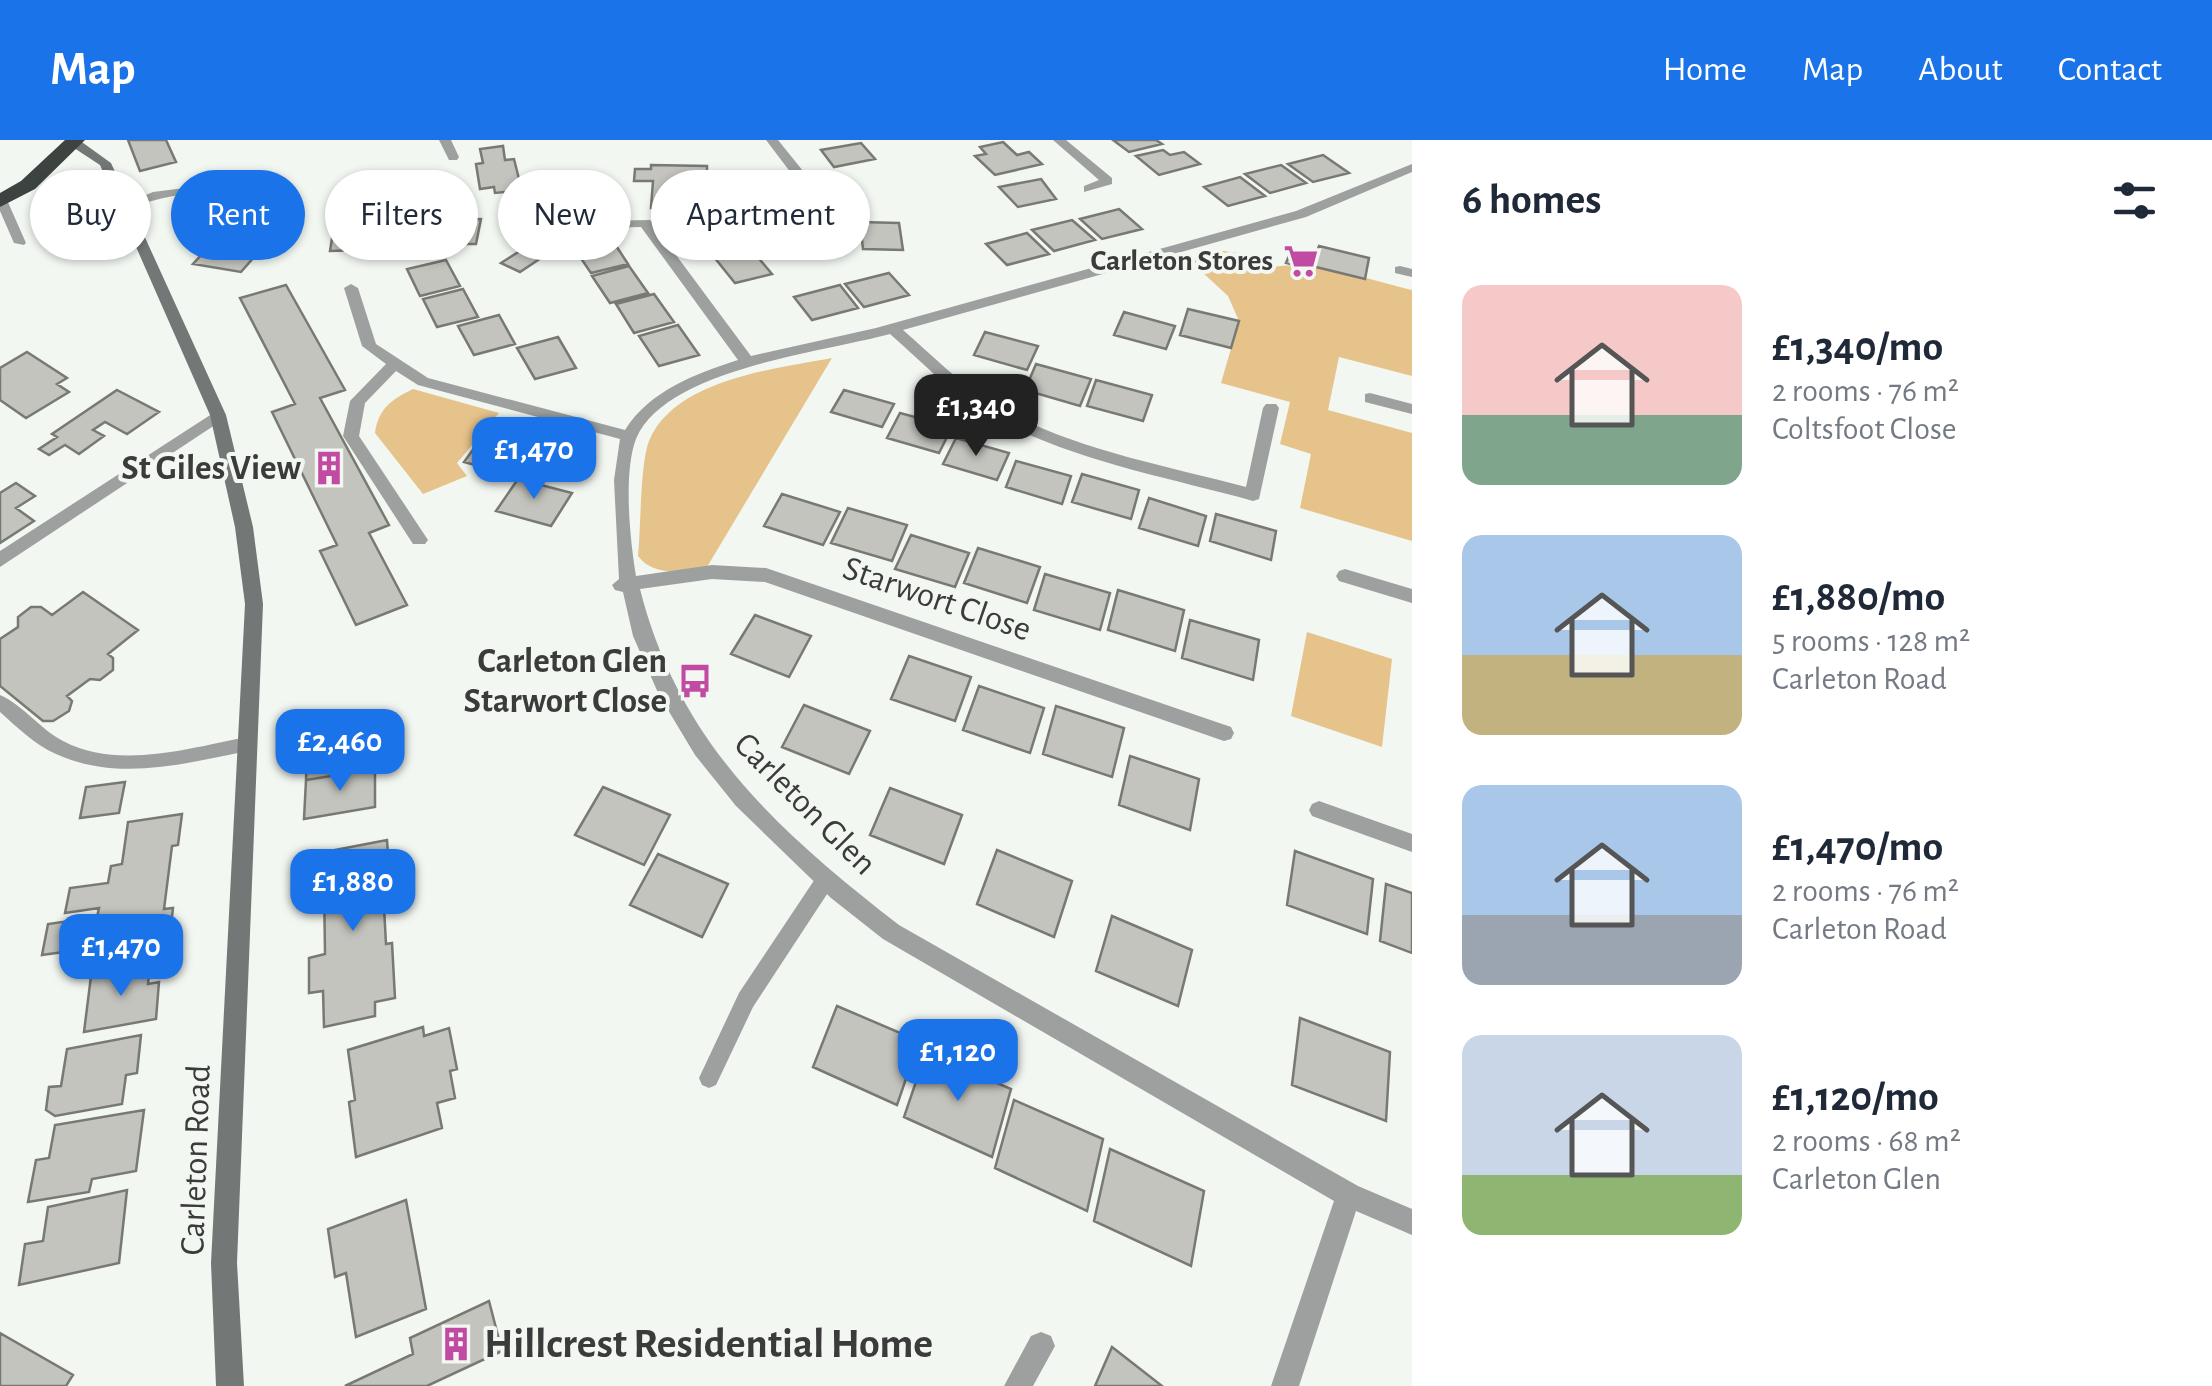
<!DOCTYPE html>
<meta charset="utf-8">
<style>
body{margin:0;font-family:"Alegreya Sans",sans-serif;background:#f2f2f3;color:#1f2937;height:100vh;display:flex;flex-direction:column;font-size:38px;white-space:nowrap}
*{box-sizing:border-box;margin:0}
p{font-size:32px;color:#747a83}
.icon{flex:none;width:55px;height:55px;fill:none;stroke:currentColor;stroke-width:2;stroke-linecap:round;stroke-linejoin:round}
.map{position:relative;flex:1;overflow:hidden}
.sheet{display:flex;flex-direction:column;background:#fff;width:800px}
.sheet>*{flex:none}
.top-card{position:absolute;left:30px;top:30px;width:950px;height:90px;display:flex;gap:20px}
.price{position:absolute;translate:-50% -85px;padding:0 22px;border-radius:20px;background:#1a73e8;color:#fff;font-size:32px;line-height:65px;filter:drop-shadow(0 2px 5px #0008)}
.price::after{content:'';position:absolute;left:50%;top:60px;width:30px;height:22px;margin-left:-15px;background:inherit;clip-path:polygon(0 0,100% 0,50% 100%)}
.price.selected{background:#222;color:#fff}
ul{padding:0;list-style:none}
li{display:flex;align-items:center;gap:30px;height:250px;padding:0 50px}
li span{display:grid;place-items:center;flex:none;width:280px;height:200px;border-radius:20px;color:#555}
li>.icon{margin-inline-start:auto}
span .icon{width:120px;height:120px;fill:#fffc;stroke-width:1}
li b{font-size:42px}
h2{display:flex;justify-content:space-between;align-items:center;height:120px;padding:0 50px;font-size:42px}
.pill{padding:0 35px;border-radius:45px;background:#fff;box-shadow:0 2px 8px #0004;font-size:35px;line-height:90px}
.pill.selected{background:#1a73e8;color:#fff}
header{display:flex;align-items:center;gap:60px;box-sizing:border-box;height:140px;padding:0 50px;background:#1a73e8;color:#fff}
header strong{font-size:48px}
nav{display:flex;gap:55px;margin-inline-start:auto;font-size:35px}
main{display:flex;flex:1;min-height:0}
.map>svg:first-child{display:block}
.green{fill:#e6c38b}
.building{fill:#c3c4be;stroke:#797974;stroke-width:2.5}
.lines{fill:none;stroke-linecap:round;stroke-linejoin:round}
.lane{fill:#9da09f;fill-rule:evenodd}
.street{fill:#9da09f;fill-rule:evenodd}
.secondary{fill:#737776;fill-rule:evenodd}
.highway{fill:#3d4341;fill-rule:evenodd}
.labels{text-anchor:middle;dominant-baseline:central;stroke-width:8;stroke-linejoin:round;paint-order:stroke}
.far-poi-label{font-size:30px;font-weight:bold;fill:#3a3b3a;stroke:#f2f7f2;text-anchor:end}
.poi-label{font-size:35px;font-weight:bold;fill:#3a3b3a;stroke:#f2f7f2;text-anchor:end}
.street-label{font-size:35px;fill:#3a3b3a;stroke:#f2f7f2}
.near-poi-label{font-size:42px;font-weight:bold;fill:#3a3b3a;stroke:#f2f7f2;text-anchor:start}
</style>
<header>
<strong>Map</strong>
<nav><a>Home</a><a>Map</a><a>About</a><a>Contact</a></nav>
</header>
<main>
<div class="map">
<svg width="1412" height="1246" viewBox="0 0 1412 1246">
<rect width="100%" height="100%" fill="#f2f7f2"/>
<!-- green -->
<path class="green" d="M1224,111L1244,114L1261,129C1310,117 1362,138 1412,150V236L1339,217L1328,270L1412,293V401L1300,368L1311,314L1280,304L1290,262L1221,243L1239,181L1228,156L1188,119Z
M832,218L707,427C683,431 655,438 638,416C641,389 640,324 649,301C675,239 775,229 832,218Z
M413,249L499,273L457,323L467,336L423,354L375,293C378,269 392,259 413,249Z
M1307,492L1392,519L1382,607L1291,576Z"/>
<!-- building -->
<path class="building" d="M128,0H166L176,22L140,31Z
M1113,0H1156L1162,4L1129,12Z
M1003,2L1017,15L1029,12L1042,24L995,35L975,16L986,14L980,7Z
M861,3L875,19L834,27L821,10Z
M503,6L505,20L514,19L520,43L514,44L516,51L495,53L494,47L480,49L476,24L483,23L480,9Z
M1163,10L1170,15L1184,12L1200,24L1159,35L1136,16Z
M1323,15L1349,33L1313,42L1288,24Z
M651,25L707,26V38L694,39L693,52H703V69L651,68L653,41H634L635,29H651Z
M1281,25L1306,43L1270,53L1245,34Z
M1240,37L1265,56L1228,66L1204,47Z
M1041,39L1056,59L1018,67L999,47Z
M193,54L233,60L214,80L245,85L229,103L262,108L241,132L193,124L213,102L183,97L201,78L174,74Z
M1119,69L1142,89L1102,99L1080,79Z
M384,71L380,91H367L363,110L330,111L336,73Z
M705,73L725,74L747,103L715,110L690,77Z
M481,79L476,104H438L444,80Z
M1072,80L1095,100L1054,111L1032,90Z
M860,82L899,83L903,110L863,109Z
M587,89L594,101L553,110L546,98Z
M1027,93L1049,114L1007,125L986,104Z
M611,98L628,124L591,133L574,108Z
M534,102L553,110L520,132L501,123Z
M1319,106L1369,118L1365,139L1312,126Z
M750,108L772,134L735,143L714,117Z
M1291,111L1316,118L1311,129L1286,123Z
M446,120L460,146L420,156L407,129Z
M629,126L648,153L610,163L592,136Z
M889,133L909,155L864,167L845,144Z
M286,145L345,250L320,258L389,385L369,393L407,465L356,485L320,411L337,405L272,272L295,264L240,158Z
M840,145L858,168L812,180L794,157Z
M463,149L478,177L437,187L423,159Z
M654,154L674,182L634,193L616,164Z
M1188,169L1239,181L1231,208L1180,195Z
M1124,172L1175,186L1166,209L1114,195Z
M499,175L515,204L474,215L458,186Z
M678,185L699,215L659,226L639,196Z
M985,192L1038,206L1027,230L974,215Z
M558,197L576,228L535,239L517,208Z
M27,212L67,238L57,244L69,252L26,278L0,260V228Z
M1036,224L1091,239L1080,266L1025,250Z
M1096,240L1152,255L1143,281L1087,266Z
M117,250L159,272L127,294L105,282L93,290L104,296L79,314L65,305L49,315L39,309L57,297L52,294Z
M844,250L894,264L882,287L831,272Z
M900,273L952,287L939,313L887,298Z
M486,292L537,305L516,336L464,322Z
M956,298L1009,313L997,340L943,324Z
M1016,321L1071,336L1062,364L1006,347Z
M1082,334L1139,350L1131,379L1072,362Z
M518,339L572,353L551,386L496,371Z
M16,343L35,356L16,368L34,381L0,403V353Z
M782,354L840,372L823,405L764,386Z
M1149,358L1206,376L1198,406L1139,388Z
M848,368L907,385L892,421L831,403Z
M1216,374L1276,391L1271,420L1210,401Z
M911,395L969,413L955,447L895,429Z
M978,408L1040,427L1027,463L964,443Z
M1045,434L1110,453L1100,490L1034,470Z
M1118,450L1184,470L1175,511L1108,490Z
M83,452L138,490L108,514L113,518V530L100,540L90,539L67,556L72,561L69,571L53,581H43L0,546V499L18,487V477L31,467H41L52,475Z
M755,475L811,496L789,537L731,514Z
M1190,480L1259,500L1253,540L1182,518Z
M909,516L971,537L955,581L891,559Z
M979,546L1044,568L1030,613L963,590Z
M804,565L870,591L849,634L782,607Z
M1056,566L1124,588L1112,637L1043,614Z
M373,590L375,629L306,640L307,601Z
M1130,616L1199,639L1190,690L1119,665Z
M375,629V667L304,679L306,640Z
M125,642L119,673L80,678L86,647Z
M603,647L670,675L644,725L575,695Z
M890,648L962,675L944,724L870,695Z
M182,674L178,705L172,706L164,769L173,768L169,804L98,814L99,807L42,815L48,784L97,777L99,768L65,773L70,748L108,743L111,726L122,724L128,682Z
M387,700L389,729L382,730L386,804L392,803L395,858L375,862V876L324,887L323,851L309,853V818L325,814L324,742L314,744V714Z
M997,710L1072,741L1054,797L977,764Z
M1295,711L1373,739L1367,794L1287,765Z
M658,714L728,744L702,797L630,765Z
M1386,744L1412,753V813L1380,801Z
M1112,776L1192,810L1178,866L1096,831Z
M150,825L148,844L159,842L156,879L84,892L91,836Z
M837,866L919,901L897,965L813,927Z
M1300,878L1390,912L1386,981L1292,945Z
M423,887L424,896L449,888L457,929L450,931L455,958L437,963L442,988L356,1017L349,962L355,960L348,910Z
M141,895L137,933L126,935L122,964L55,976L46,970L49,947L61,946L67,909Z
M926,912L1011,949L992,1017L904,977Z
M1014,960L1103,999L1087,1071L995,1028Z
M144,970L136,1031L92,1039L89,1052L28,1062L36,1020L49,1018L55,985Z
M1110,1009L1204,1051L1191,1126L1094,1081Z
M127,1050L119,1123L19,1145L25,1104L43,1101L48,1067Z
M406,1060L426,1169L356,1197L346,1133L335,1137L328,1089Z
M489,1161L502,1211L427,1246H345L413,1214L410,1198Z
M0,1193L73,1235L66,1246H0Z
M1112,1207L1162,1246H1095Z"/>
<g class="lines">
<!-- lane -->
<path class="lane" d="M192,47L230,53L264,68L280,107L278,110L268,107L255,72C201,46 177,52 123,70L117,67L153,52Z
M0,57L7,60L26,103L24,105L14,103L0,71Z
M0,555C23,565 40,589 63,601C118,630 190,608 247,597L253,599L256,604L253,609L247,611C184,624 117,642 56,614C35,605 17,587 0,572Z
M824,733L831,736L833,742L831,748L753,867L716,945L709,948L702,945L699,938L739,853L817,736Z"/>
<!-- street -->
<path class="street" d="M439,0H451L459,17L457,20H449Z
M766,0H778L820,52V58H810Z
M1053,0H1066L1112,38V44L1084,52V46L1099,40Z
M1412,24V32L1306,77L903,190C932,215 959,243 992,263C1069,309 1161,324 1246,347L1263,268L1266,264H1276L1279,268L1259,359L1253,361C1163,336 1066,320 984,272C949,251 920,220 890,194C824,212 665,229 636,299C623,333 630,400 636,436L712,425L766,428L1231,587L1234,593L1231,599L1224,601L765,442L712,439L640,449C679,603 778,691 899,785L1358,1046L1412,1069V1095L1356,1071L1299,1246H1271L1334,1061L883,799L831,758L736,666L695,615L659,555L633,496L623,452L615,450L612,445L619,439L614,340L620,299L418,245L396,231L365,263L359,296L428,400L425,404H413L343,296L350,261L386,224L362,206L344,148L351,144L358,148L376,204L428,238L625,290C649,251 697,233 738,220L641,87L547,89L540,85L542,82L650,80L751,216L876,188L1296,71Z
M1400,126L1412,129V137L1395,133V127Z
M1370,253L1412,264V274L1365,262V254Z
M218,270L226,275L224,279L0,427V411Z
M1345,429L1412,449V463L1339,441L1336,436L1339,431Z
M1319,661L1412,694V712L1312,676L1309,670L1312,664Z
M1041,1192L1051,1196L1055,1206L1033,1246H1004L1031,1196Z"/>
<!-- secondary -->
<path class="secondary" d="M71,0H79L111,23L226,275L253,387L263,464L237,1123L244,1246H216L211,1123L245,464L235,387L210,275L100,25L71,6Z"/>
<!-- highway -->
<path class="highway" d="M65,0H85L35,49L0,67V53L21,41Z"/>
</g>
<!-- icons -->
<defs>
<g id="supermarket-bare" transform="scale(2.7)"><path d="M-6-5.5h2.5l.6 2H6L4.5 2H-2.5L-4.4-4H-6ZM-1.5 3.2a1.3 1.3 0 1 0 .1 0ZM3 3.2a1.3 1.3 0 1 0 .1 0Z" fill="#c14ba2" stroke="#f2f7f2" stroke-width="2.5" paint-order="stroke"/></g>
<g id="building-bare" transform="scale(2.7)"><path d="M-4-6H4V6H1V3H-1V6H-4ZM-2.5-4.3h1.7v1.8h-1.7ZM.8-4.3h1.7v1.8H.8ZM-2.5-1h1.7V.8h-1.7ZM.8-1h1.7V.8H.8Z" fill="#c14ba2" stroke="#f2f7f2" stroke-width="2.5" paint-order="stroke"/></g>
<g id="bus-bare" transform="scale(2.7)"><path d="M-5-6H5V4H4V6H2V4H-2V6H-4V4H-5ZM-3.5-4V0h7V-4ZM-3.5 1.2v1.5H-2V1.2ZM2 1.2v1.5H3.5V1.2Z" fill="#c14ba2" stroke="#f2f7f2" stroke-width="2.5" paint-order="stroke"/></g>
</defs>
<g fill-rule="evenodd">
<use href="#supermarket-bare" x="1301" y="121"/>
<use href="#building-bare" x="329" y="328"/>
<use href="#bus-bare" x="695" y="541"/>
<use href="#building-bare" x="456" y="1204"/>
</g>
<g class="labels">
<!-- far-poi labels -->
<g class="far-poi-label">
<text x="1273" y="121">Carleton Stores</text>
</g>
<!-- poi labels -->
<g class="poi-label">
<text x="301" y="328">St Giles View</text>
<text x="667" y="521">Carleton Glen<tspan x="667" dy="40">Starwort Close</tspan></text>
</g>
<!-- street labels -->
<g class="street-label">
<text transform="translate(937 459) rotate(19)">Starwort Close</text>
<text transform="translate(805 664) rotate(45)">Carleton Glen</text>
<text transform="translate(196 1020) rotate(-88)">Carleton Road</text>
</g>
<!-- near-poi labels -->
<g class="near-poi-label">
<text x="484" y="1204">Hillcrest Residential Home</text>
</g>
</g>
</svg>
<b class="price selected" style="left:976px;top:319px">£1,340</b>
<b class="price" style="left:534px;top:362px">£1,470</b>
<b class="price" style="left:340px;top:654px">£2,460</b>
<b class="price" style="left:353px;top:794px">£1,880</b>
<b class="price" style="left:121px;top:859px">£1,470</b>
<b class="price" style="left:958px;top:964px">£1,120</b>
<div class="top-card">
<a class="pill">Buy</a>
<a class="pill selected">Rent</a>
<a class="pill">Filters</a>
<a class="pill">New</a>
<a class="pill">Apartment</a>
</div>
</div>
<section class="sheet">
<h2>6 homes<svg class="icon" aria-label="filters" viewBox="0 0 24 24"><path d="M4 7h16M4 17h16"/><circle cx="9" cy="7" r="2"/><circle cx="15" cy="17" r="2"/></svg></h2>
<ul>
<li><span style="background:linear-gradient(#f6c9c9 65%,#7fa58c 0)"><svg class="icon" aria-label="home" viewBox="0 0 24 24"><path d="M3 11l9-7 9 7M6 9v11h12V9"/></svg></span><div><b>£1,340/mo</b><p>2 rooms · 76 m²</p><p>Coltsfoot Close</p></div></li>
<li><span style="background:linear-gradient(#a9c7e8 60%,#c2b280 0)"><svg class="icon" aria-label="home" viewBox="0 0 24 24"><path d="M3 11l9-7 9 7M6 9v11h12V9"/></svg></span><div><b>£1,880/mo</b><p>5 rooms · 128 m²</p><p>Carleton Road</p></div></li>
<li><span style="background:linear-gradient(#a9c7e8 65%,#9aa5b1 0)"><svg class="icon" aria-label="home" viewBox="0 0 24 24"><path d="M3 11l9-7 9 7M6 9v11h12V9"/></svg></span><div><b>£1,470/mo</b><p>2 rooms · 76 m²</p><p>Carleton Road</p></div></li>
<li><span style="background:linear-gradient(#c9d6e8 70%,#8fb573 0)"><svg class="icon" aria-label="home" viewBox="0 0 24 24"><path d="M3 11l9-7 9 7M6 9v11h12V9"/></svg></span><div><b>£1,120/mo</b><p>2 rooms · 68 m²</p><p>Carleton Glen</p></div></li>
</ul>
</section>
</main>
